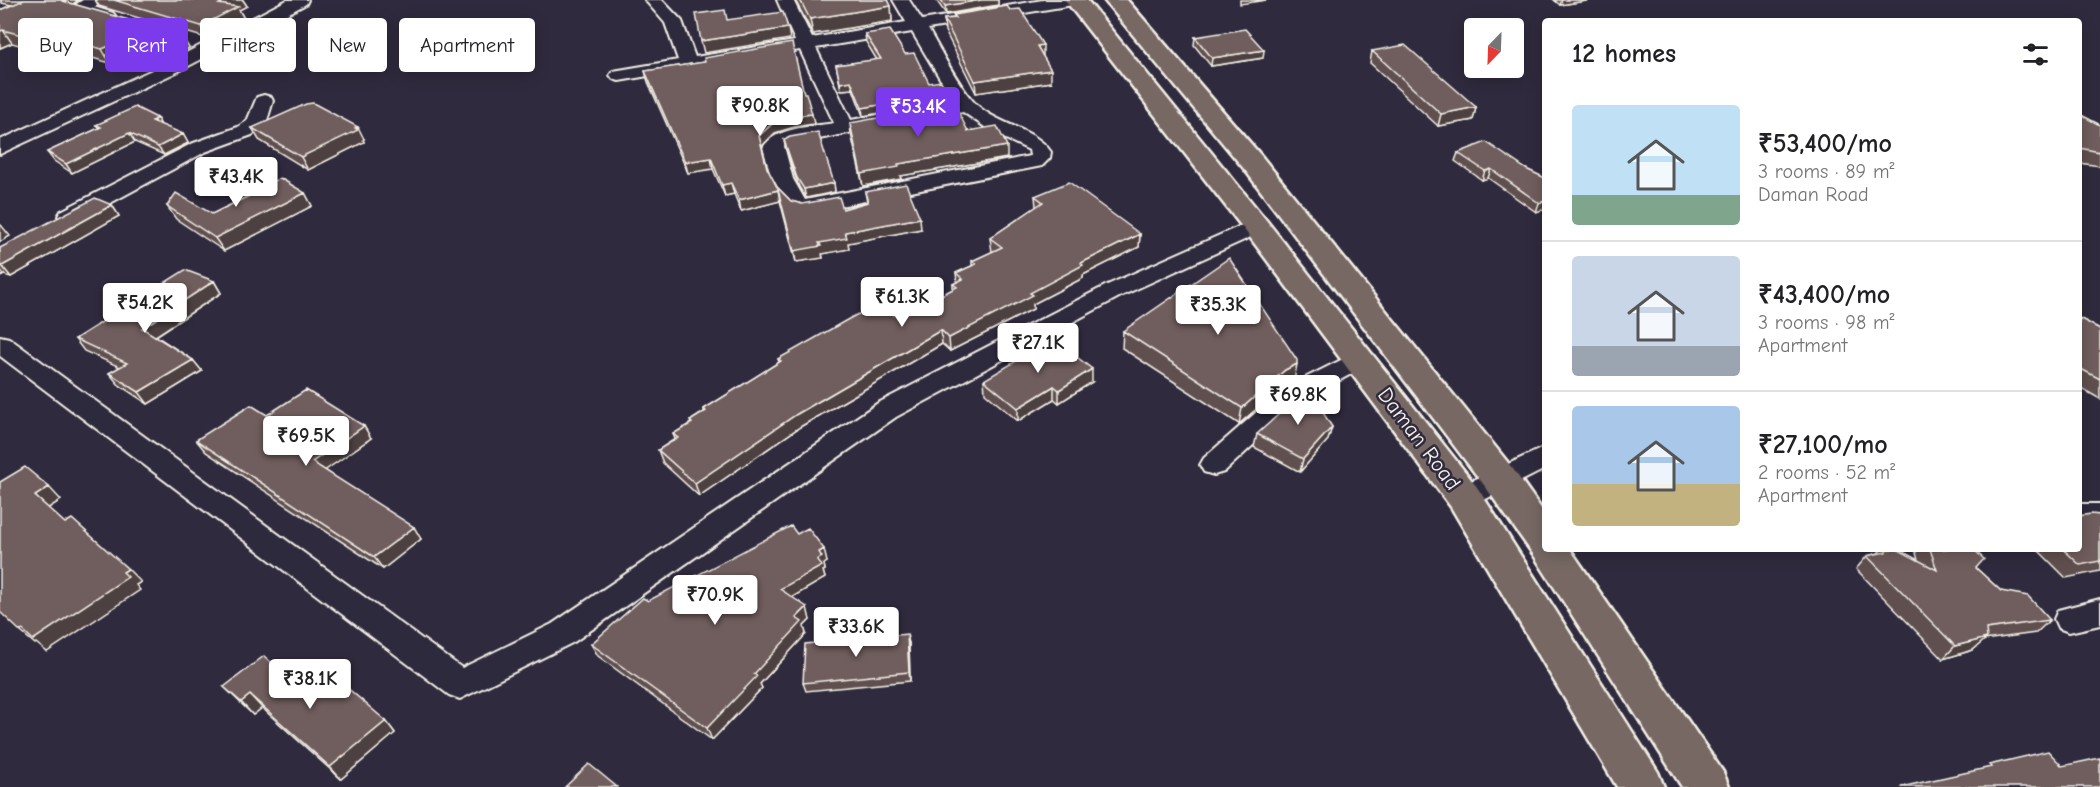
<!DOCTYPE html>
<meta charset="utf-8">
<style>
body{margin:0;font-family:"Comic Neue",sans-serif;background:#f6f6f6;color:#202124;height:100vh;display:flex;flex-direction:column;font-size:22px;white-space:nowrap}
*{box-sizing:border-box;margin:0}
p{font-size:20px;color:#757577}
.icon{flex:none;width:33px;height:33px;fill:none;stroke:currentColor;stroke-width:2;stroke-linecap:round;stroke-linejoin:round}
.map{position:relative;flex:1;overflow:hidden}
.panel{position:absolute;left:1542px;top:18px;width:540px;height:534px;display:flex;flex-direction:column;background:#fff;border-radius:6px;box-shadow:0 3px 15px #0003}
.panel>*{flex:none}
.hud{position:absolute;left:18px;top:18px;width:570px;height:54px;display:flex;gap:12px}
.needle{width:39px;rotate:203deg}
.tools{position:absolute;left:1464px;top:18px;display:grid;gap:12px}
.tools a{display:grid;place-items:center;width:60px;height:60px;border-radius:6px;background:#fff;box-shadow:0 3px 15px #0003;font-size:30px}
.price{position:absolute;translate:-50% -51px;padding:0 14px;border-radius:6px;background:#fff;color:#222;font-size:20px;line-height:39px;filter:drop-shadow(0 2px 3px #0008)}
.price::after{content:'';position:absolute;left:50%;top:36px;width:18px;height:14px;margin-left:-9px;background:inherit;clip-path:polygon(0 0,100% 0,50% 100%)}
.price.selected{background:#7c3aed;color:#fff}
ul{padding:0;list-style:none}
li{display:flex;align-items:center;gap:18px;height:150px;padding:0 30px}
li+li{border-top:2px solid #e0e0e0}
li span{display:grid;place-items:center;flex:none;width:168px;height:120px;border-radius:6px;color:#555}
li>.icon{margin-inline-start:auto}
span .icon{width:72px;height:72px;fill:#fffc;stroke-width:1}
li b{font-size:26px}
h2{display:flex;justify-content:space-between;align-items:center;height:72px;padding:0 30px;font-size:26px}
.pill{padding:0 21px;border-radius:6px;background:#fff;box-shadow:0 3px 15px #0003;font-size:21px;line-height:54px}
.pill.selected{background:#7c3aed;color:#fff}
.map>svg:first-child{display:block}
.lines{fill:none;stroke-linecap:round;stroke-linejoin:round}
.minor-casing{stroke:#f4f1e8;stroke-width:4}
.primary-casing{stroke:#f4f1e8;stroke-width:5}
.minor{fill:#2f2a3d;fill-rule:evenodd}
.primary{fill:#776864;fill-rule:evenodd}
.wall{fill:#605050;stroke:#f4f1e8;stroke-width:1.5}
.shaded-wall{fill:#4e4141;stroke:#f4f1e8;stroke-width:1.5}
.building{fill:#705d5d;stroke:#f4f1e8;stroke-width:1.5}
.labels{text-anchor:middle;dominant-baseline:central;stroke-width:5;stroke-linejoin:round;paint-order:stroke}
.street-label{font-size:22px;fill:#f4f1e8;stroke:#2f2a3d}
</style>
<div class="map">
<svg width="2100" height="787" viewBox="0 0 2100 787">
<rect width="100%" height="100%" fill="#2f2a3d"/>
<filter id="ink" filterUnits="userSpaceOnUse"><feTurbulence type="fractalNoise" baseFrequency=".0167" numOctaves="2"/><feDisplacementMap in="SourceGraphic" scale="12" xChannelSelector="R" yChannelSelector="G"/><feConvolveMatrix kernelMatrix="1 2 1 2 8 2 1 2 1" color-interpolation-filters="sRGB"/></filter>
<g filter="url(#ink)">
<g class="lines">
<!-- minor casing -->
<g class="minor-casing">
<path id="minor" d="M83,0H105L94,7L113,13L116,17L113,21L107,22L72,12L70,8Z
M287,0H308L306,4L179,71L0,154V140L167,63Z
M645,0H662L682,21L695,57L795,41L777,0H793L812,38L906,22L893,0H909L922,20L1043,0H1081L1073,5L928,29C940,50 958,84 973,101C993,124 1035,128 1051,152L1050,158L1042,166L805,213C775,208 771,173 763,148C774,127 812,127 834,123L800,50L619,81L613,79L610,75L613,71L678,60L665,23ZM912,32L954,102L916,109L913,113L916,117L923,119L963,112L995,134L1029,150L1030,156L805,200L793,179L784,146L884,126L891,124L894,120L891,116L884,114L851,120L816,48Z
M264,95L271,97L273,101L266,124L252,135L205,152L77,221L69,222L61,221L58,216L61,211L191,144L238,127L247,121L257,97Z
M1256,219L1264,221L1267,226L1264,231L1121,296L896,417L574,642L460,699L449,695L0,356V336L9,338L462,668L552,624L878,403L1105,286Z
M1359,351L1368,353L1371,359L1368,365L1301,401L1224,472L1214,475L1204,472L1200,465L1204,458L1283,389Z
M1545,447V469L1474,505L1464,508L1454,505L1450,497L1454,489Z
M2079,504H2100V526H2079Z
M2100,599V625L2069,632L2058,628L2054,619L2058,610Z"/>
</g>
<!-- primary casing -->
<g class="primary-casing">
<path id="primary" d="M1065,0H1087L1266,220L1477,487L1658,772L1664,787H1617L1451,507L1246,232Z
M1104,0H1127L1263,158L1513,469L1545,514V549H1570L1723,772L1729,787H1682L1533,554L1487,489L1245,170Z"/>
</g>
<!-- minor -->
<use href="#minor" class="minor"/>
<!-- primary -->
<use href="#primary" class="primary"/>
</g>
<!-- wall -->
<path class="wall" d="M0,0H79L73,4L189,48L151,66L118,59L110,63L43,44L34,49L12,43L0,48V10L11,5L2,3Z
M95,0H243L247,6L239,10L245,20L209,39L99,6Z
M795,0H888L891,6L892,21L813,34Z
M936,0H998V5L946,14Z
M1554,0H1587L1586,1L1560,5Z
M954,15L1051,82L976,93L945,31L944,19L954,18Z
M865,34L905,54L929,83L947,93L948,101L863,116L853,89L841,90L836,65L877,60L866,42Z
M1195,37L1263,58L1211,66L1194,45Z
M1372,51L1476,107L1473,120L1438,126L1370,63Z
M705,62L804,93L814,124L794,127L775,133L762,146L767,168L777,187L791,201L802,204L843,209L867,202L865,192L921,229L848,243L849,249L822,254L823,258L796,262L780,201L741,211L734,194L725,196L713,169L688,173L648,82L645,71Z
M2079,114L2100,125V166L2079,163Z
M157,118L161,125L183,134L188,143L164,155L135,142L72,173L54,161L47,152L99,128L96,125Z
M850,123L968,131L1007,158L900,176L901,179L863,186L851,134Z
M252,128L364,139L363,140L364,142L308,170L259,140Z
M784,140L834,183L835,192L806,198L799,187L786,149Z
M1458,153L1526,169L1545,178V209L1536,212L1488,178L1482,180L1455,161Z
M251,192L305,193L312,206L224,251L176,219L167,206L212,214L252,194Z
M1035,196L1140,234L1139,247L1083,275V278L1033,304V309L950,351L942,344L800,427L699,496L663,463L658,450L675,439L673,434L691,423L690,421L704,412V409L779,362L778,359L871,314L898,318L953,289V284L957,282L956,273L972,266V261L992,252L990,238L1036,207Z
M112,205L119,216L11,277L4,275L0,277V248Z
M214,281L221,293L156,336L193,360L202,371L148,404L119,385L109,373L120,367L84,351L75,339Z
M2079,318L2100,329V399L2079,387Z
M1123,331L1294,381L1282,387L1239,424L1122,348Z
M984,380L1092,382L1059,403L1054,399L1018,421L985,393Z
M267,415L371,438L325,470L421,539L383,569L206,452L196,440Z
M1332,427L1328,440L1300,472L1254,447L1257,434Z
M2100,515V571L2066,578L2037,549H2079Z
M797,534L827,562L824,564L825,570L823,571L825,578L792,597L810,620L804,626L806,634L760,684L762,688L712,740L598,656L591,644L648,601Z
M1882,549H1897L1918,560L1915,549H1973L1976,568L2001,591L2050,620L2036,633L1984,640L1973,650L1943,659L1856,569L1867,556L1878,553Z
M909,643L910,681L806,691L803,683Z
M224,687L306,693L386,721L395,733L341,779L262,708L253,715Z"/>
<!-- shaded-wall -->
<path class="shaded-wall" d="M62,0H79L68,7Z
M227,0H243L247,6L239,10L245,20L209,39L201,26L219,4Z
M981,0H998V5L946,14L945,6Z
M1240,0H1267L1240,4Z
M1562,0H1587L1586,1L1560,5Z
M891,6L892,21L813,34L810,19Z
M788,28L790,39L704,53L701,41Z
M3,30L12,43L0,48V31Z
M35,31L43,44L34,49L25,36Z
M181,35L189,48L151,66L143,53Z
M1043,45V57L1037,46Z
M109,46L118,59L110,63L102,49Z
M1264,50L1263,58L1211,66L1212,58Z
M1051,70V82L976,93L975,81Z
M851,81L853,89L841,90L840,83Z
M947,93L948,101L863,116L862,108Z
M1476,107L1473,120L1438,126L1441,114Z
M812,114L814,124L794,127L775,133L761,147L759,136L773,123L792,116Z
M157,118L162,127L152,121Z
M358,127L364,139L363,140L364,142L308,170L301,157Z
M129,133L135,142L72,173L66,164Z
M183,134L188,143L164,155L158,147Z
M1007,146V158L900,176L901,179L863,186L861,174L898,164Z
M711,158L713,169L688,173L685,162Z
M1491,169L1488,178L1482,180L1485,171Z
M731,183L734,194L725,196L722,185Z
M834,183L835,192L806,198L804,189Z
M778,190L780,201L741,211L739,200Z
M305,193L312,206L224,251L215,238Z
M1545,201V209L1536,212L1539,203Z
M112,205L119,216L11,277L2,266Z
M920,218L921,229L848,243L849,249L822,254L823,258L796,262L794,251L819,243L845,232Z
M0,225H1L10,236L0,242Z
M1140,234L1139,247L1083,275V278L1033,304V309L950,351L949,338L1081,263Z
M0,269L4,275L0,277Z
M214,281L221,293L151,339L142,328Z
M941,330L942,344L800,427L699,496L695,483L797,414Z
M193,360L202,371L148,404L139,392Z
M1297,364L1294,381L1282,387L1239,424L1242,408L1285,370Z
M1092,369V382L1059,403V390Z
M1054,386V399L1018,421V408Z
M364,426L371,438L320,474L312,462Z
M1332,427L1328,440L1300,472L1303,459Z
M49,487L61,500L47,509L35,496Z
M414,527L421,539L383,569L374,557Z
M824,549L827,562L824,564L825,570L823,571L825,578L784,602L780,589L817,560L819,552Z
M128,569L141,582L136,585L140,590L47,652L36,643L35,644L20,631Z
M807,607L810,620L804,626L806,634L760,684L762,688L712,740L707,728L754,674L796,618Z
M907,634L909,643L910,681L909,672Z
M1987,638L1973,650L1943,659L1955,646Z
M250,695L262,708L253,715L241,702Z
M386,721L395,733L341,779L330,767Z"/>
<!-- building -->
<path class="building" d="M24,0H62L63,1L181,35L143,53L109,46L102,49L35,31L25,36L3,30L0,31V10Z
M114,0H227L219,4L238,7L201,26Z
M800,0H888L891,6L810,19Z
M941,0H981L945,6Z
M1007,6L1010,10L1020,9L1043,45L1037,46L1051,70L975,81L944,19L956,18L954,15Z
M725,10L727,20L783,12L788,28L701,41L696,14Z
M1245,29L1264,50L1212,58L1195,37Z
M890,30L905,54L914,53L929,83L941,81L947,93L862,108L851,81L840,83L836,65L881,59L865,34Z
M792,43L804,93H806L812,114L792,116L773,123L759,136L767,168L777,187L791,201L802,204L839,197L843,209L868,202L865,192L906,184L920,218L845,232L847,238L819,243L821,246L794,251L778,190L739,200L731,183L722,185L711,158L685,162L645,71L705,62L704,58Z
M1405,45L1476,107L1441,114L1372,51Z
M313,103L358,127L355,128L358,130L301,157L252,128L306,104Z
M954,104L968,131L997,126L1007,146L898,164L899,167L861,174L850,123Z
M135,107L157,118L152,121L183,134L158,147L129,133L66,164L47,152L101,127L96,125Z
M2079,114L2100,125V152L2079,148Z
M818,132L834,183L804,189L797,178L784,140L790,137Z
M1486,142L1526,169L1545,178V201L1539,203L1491,169L1485,171L1458,153Z
M280,178L305,193L215,238L167,206L176,193L212,214L254,194L251,192Z
M1069,182L1140,234L1081,263L1083,265L1030,293L1033,295L949,338L941,330L797,414L695,483L658,450L678,438L673,434L692,423L690,421L706,411L704,409L781,361L778,359L854,316L866,311L871,314L884,307L898,318L957,287L953,284L963,279L956,273L976,264L972,261L1002,247L990,238L1043,202L1035,196Z
M95,198L112,205L2,266H0V248Z
M1229,258L1297,360V364L1285,370L1242,408L1123,331Z
M185,270L214,281L142,328L193,360L139,392L109,373L127,363L75,339Z
M2079,318L2100,329V379L2079,368Z
M1054,339L1092,369L1059,390L1054,386L1018,408L984,380Z
M1308,388L1332,427L1303,459L1257,434Z
M306,390L364,426L312,462L414,527L374,557L196,440L251,405L267,415Z
M25,467L49,487L35,496L65,523L72,519L128,569L123,572L128,577L33,640L23,630L20,631L0,612V482Z
M2091,514L2100,515V561L2080,565L2063,549H2079V516Z
M791,526L797,534L808,528L824,549L819,552L822,557L817,560L822,566L780,589L807,607L796,618L802,622L754,674L757,676L707,728L591,644L643,598L648,601Z
M1886,549H1897L1937,570L1930,549H1973L1984,559L1976,568L2001,591L2028,596L2050,620L1986,629L1987,638L1955,646L1867,556L1886,552Z
M907,634L909,672L803,683L805,644Z
M264,656L306,693L331,674L386,721L330,767L250,695L241,702L224,687Z
M2048,751L2062,766L2100,758V787H1901L1991,767L1989,765Z
M589,764L617,787H565Z"/>
</g>
<g class="labels">
<!-- street labels -->
<g class="street-label">
<text transform="translate(1419 439) rotate(53)">Daman Road</text>
</g>
</g>
</svg>
<div class="tools">
<a><svg class="needle" viewBox="-14 -14 28 28"><path d="M0-13l5 13h-10z" fill="#e53935"/><path d="M0 13l5-13h-10z" fill="#757577"/></svg></a>
</div>
<b class="price" style="left:760px;top:137px">₹90.8K</b>
<b class="price selected" style="left:918px;top:138px">₹53.4K</b>
<b class="price" style="left:236px;top:208px">₹43.4K</b>
<b class="price" style="left:902px;top:328px">₹61.3K</b>
<b class="price" style="left:145px;top:334px">₹54.2K</b>
<b class="price" style="left:1218px;top:336px">₹35.3K</b>
<b class="price" style="left:1038px;top:374px">₹27.1K</b>
<b class="price" style="left:1298px;top:426px">₹69.8K</b>
<b class="price" style="left:306px;top:467px">₹69.5K</b>
<b class="price" style="left:715px;top:626px">₹70.9K</b>
<b class="price" style="left:856px;top:658px">₹33.6K</b>
<b class="price" style="left:310px;top:710px">₹38.1K</b>
<div class="hud">
<a class="pill">Buy</a>
<a class="pill selected">Rent</a>
<a class="pill">Filters</a>
<a class="pill">New</a>
<a class="pill">Apartment</a>
</div>
<section class="panel">
<h2>12 homes<svg class="icon" aria-label="filters" viewBox="0 0 24 24"><path d="M4 7h16M4 17h16"/><circle cx="9" cy="7" r="2"/><circle cx="15" cy="17" r="2"/></svg></h2>
<ul>
<li><span style="background:linear-gradient(#bfe0f5 75%,#7fa58c 0)"><svg class="icon" aria-label="home" viewBox="0 0 24 24"><path d="M3 11l9-7 9 7M6 9v11h12V9"/></svg></span><div><b>₹53,400/mo</b><p>3 rooms · 89 m²</p><p>Daman Road</p></div></li>
<li><span style="background:linear-gradient(#c9d6e8 75%,#9aa5b1 0)"><svg class="icon" aria-label="home" viewBox="0 0 24 24"><path d="M3 11l9-7 9 7M6 9v11h12V9"/></svg></span><div><b>₹43,400/mo</b><p>3 rooms · 98 m²</p><p>Apartment</p></div></li>
<li><span style="background:linear-gradient(#a9c7e8 65%,#c2b280 0)"><svg class="icon" aria-label="home" viewBox="0 0 24 24"><path d="M3 11l9-7 9 7M6 9v11h12V9"/></svg></span><div><b>₹27,100/mo</b><p>2 rooms · 52 m²</p><p>Apartment</p></div></li>
</ul>
</section>
</div>
